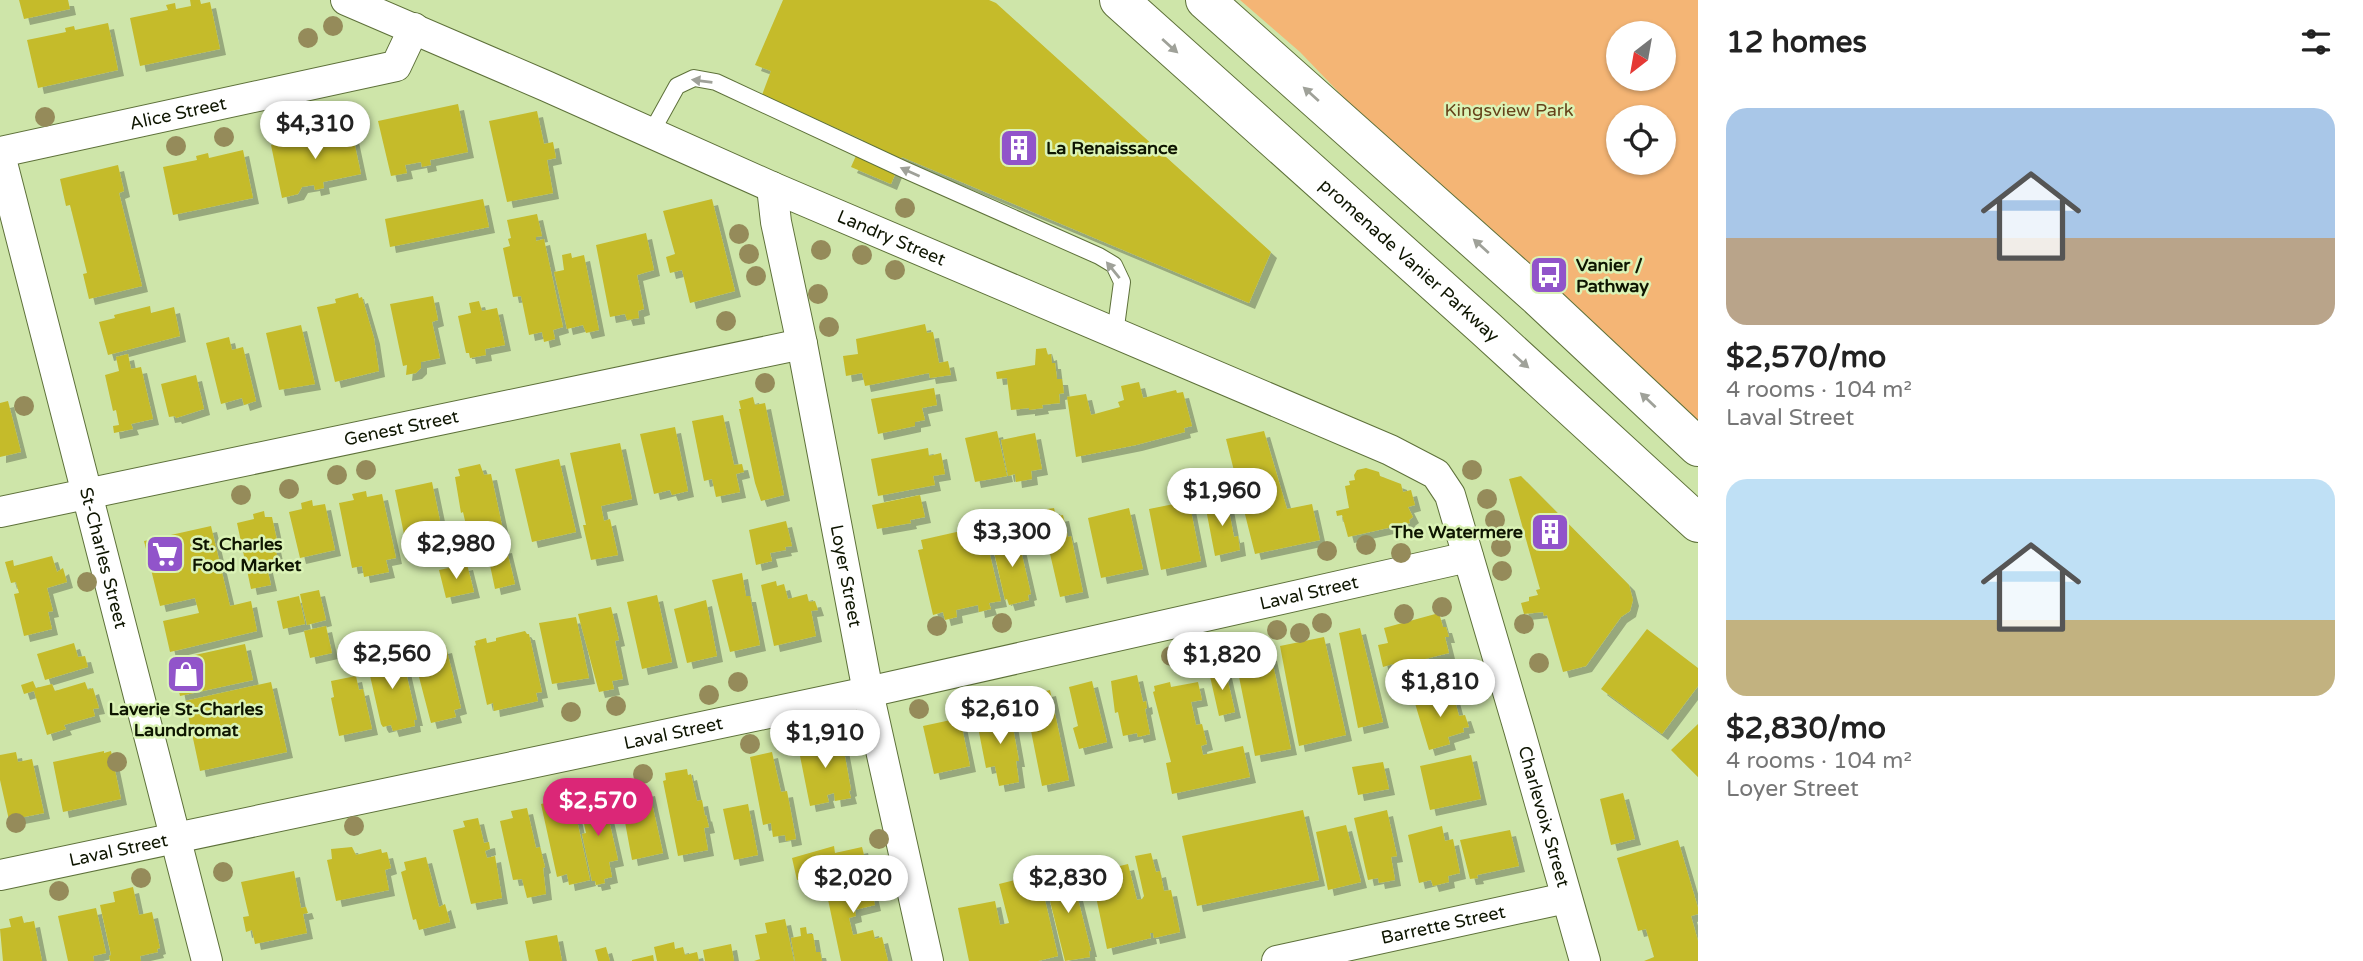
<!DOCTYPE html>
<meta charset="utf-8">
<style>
body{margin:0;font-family:"Varela Round",sans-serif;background:#f6f6f6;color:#222;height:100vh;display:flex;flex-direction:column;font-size:26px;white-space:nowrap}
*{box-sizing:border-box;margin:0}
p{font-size:23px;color:#767676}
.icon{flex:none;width:38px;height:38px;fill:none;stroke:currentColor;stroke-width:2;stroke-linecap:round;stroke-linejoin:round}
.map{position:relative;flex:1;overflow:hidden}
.details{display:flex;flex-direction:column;background:#fff;width:665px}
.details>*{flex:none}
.needle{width:46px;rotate:211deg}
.buttons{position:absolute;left:1606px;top:21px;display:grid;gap:14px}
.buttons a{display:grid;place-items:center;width:70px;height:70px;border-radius:50%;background:#fff;box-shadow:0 2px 5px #0004;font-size:35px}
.price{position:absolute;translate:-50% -60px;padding:0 16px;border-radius:24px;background:#fff;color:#222;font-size:23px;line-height:46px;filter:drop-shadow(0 2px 4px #0008)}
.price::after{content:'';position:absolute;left:50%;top:42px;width:21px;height:16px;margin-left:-10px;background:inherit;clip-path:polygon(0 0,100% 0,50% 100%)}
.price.on{background:#db2777;color:#fff}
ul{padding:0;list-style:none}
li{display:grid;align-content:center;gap:14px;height:371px;padding:0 28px}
li span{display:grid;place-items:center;height:217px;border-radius:21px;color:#555}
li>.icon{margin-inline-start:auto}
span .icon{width:126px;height:126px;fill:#fffc;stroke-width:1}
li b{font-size:30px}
h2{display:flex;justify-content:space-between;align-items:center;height:84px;padding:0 28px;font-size:30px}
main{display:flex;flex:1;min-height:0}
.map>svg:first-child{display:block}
.green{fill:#f4b575;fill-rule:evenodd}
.building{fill:#c5bb2b;filter:url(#shadow)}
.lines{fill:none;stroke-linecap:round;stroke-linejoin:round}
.lane-casing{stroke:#5e713a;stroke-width:18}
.street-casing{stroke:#5e713a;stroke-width:32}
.primary-casing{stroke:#5e713a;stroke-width:40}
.lane{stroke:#fff;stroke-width:16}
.street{stroke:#fff;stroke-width:30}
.primary{stroke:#fff;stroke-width:38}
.tree{fill:#958b5a}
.oneway{fill:#9fa199}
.labels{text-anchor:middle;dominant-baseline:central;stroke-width:5;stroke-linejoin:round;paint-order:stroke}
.park-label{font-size:18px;fill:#66421a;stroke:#dbf3b6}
.street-label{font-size:18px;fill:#0e1501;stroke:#dbf3b6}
.poi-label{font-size:18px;font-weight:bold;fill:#0e1501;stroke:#dbf3b6;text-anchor:start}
</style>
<main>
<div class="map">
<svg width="1698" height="961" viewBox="0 0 1698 961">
<defs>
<filter id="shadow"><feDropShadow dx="6" dy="6" stdDeviation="0" flood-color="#0004"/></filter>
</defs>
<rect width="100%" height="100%" fill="#cee5a9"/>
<!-- green -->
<path class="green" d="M1240,0H1698V428L1460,218L1300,52ZM1619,33H1664V79H1619ZM1619,117H1664V163H1619Z"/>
<!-- building -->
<path class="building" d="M19,0H68L70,9L24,19Z
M190,0H200L201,4L210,2L220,49L140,66L130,18L168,10L166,5L175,3L176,9L191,6Z
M783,0H989L996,3L1271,252L1249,303L902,157L891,184L851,167L863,140L762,95L771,71L755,65Z
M108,23L118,70L38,88L27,40L66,32L65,28L74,26L75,30Z
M458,104L468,152L430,160L431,165L422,167L421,162L405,165L407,173L391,176L378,121Z
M537,111L544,144L553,142L556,158L547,160L553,193L507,202L489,121Z
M351,127L361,174L323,182L324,188L315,190L314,185L302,187L298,194L282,198L271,145Z
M243,150L253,198L173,215L163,167L197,160L196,156L208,153L209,158Z
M118,165L124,191L119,193L142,286L89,299L83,274L87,273L70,205L66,206L60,179Z
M483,199L489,227L390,247L385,219Z
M712,199L735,291L690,303L682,270L670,273L666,257L675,254L663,211Z
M537,214L542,236L536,237V241L544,239L563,327L553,330L555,339L544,342L542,332L529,335L521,296L513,297L503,248L510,246L508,239L511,238L507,220Z
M646,233L654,270L637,275L644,309L638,311L639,318L627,320L625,314L610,317L596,245Z
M571,253L572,258L584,255L599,330L586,333L583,325L567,329L554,272L564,270L562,255Z
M358,293L359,298L362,297L374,338L379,371L335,382L317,307L336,303L335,299Z
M433,296L438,320L432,322L440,358L421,362V368L416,373L406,375L407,365L403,366L390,304Z
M479,301L482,311L497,308L505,345L485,349L486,355L470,358L469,353H466L458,316L471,313L469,303Z
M150,306L151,313L174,307L180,336L108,355L99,322L115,318L114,315Z
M925,324L927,333L933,332L939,363L948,361L951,375L930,378L929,373L865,386L862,373L846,376L843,356L858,354L856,339Z
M301,325L315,384L279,390L266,333Z
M229,337L232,350L243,347L256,401L244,405L242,398L221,404L206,343Z
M1046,348L1048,355L1051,354L1052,363H1055L1057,379H1062L1064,393L1059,394L1060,403L1042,405L1043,408L1029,410V408L1011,410L1007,378L997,379L996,372L1035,365L1036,349Z
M128,354L131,369L141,367L153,419L131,424L133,429L114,433L113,426L119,425L116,410L113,411L105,375L119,371L116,357Z
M196,375L204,409L176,418L175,416L169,417L161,384Z
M1139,382L1143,398L1176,390L1177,393L1183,392L1192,426L1184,428L1185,432L1136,445L1076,457L1067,397L1086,394L1091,415L1120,407L1118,402L1124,400L1121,386Z
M934,388L937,405L922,408L925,420L915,422V426L878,434L871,399Z
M753,397L755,405L765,403L784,495L761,501L755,483L739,409H741L739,401Z
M8,401L21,452L0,457V403Z
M723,415L734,465L742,464L744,472L736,474L740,492L716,497L712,479L704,481L692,421Z
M675,427L688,491L672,495L670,490L654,494L640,434Z
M997,431L1007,476L975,482L965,438Z
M1264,431L1287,509L1312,504L1320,540L1255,554L1226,439Z
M1035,433L1042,469L1031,471L1032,479L1016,482L1015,474L1008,476L1001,440Z
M620,443L632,499L601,506L604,521L610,519L618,555L591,560L583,525H586L570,453Z
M928,448L929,456L941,453L945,474L933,476L935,485L878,496L871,459Z
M559,459L576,532L532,542L515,469Z
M480,464L484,475L491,474L503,530L472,537L469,524L466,525L463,512L461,513L455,477L460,476L458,469Z
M1366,468L1379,472L1380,476L1401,484L1403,492L1411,490L1415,505L1408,507L1413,517L1409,520L1410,523L1348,537L1342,515L1337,516L1336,511L1349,508L1345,486L1350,485L1349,481L1355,480L1354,475L1357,470Z
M1521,476L1629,585L1633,600L1630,611L1621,617L1586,666L1563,672L1547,615L1544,616L1543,612L1524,614L1521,603L1529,601V597L1538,595L1536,590L1540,589L1509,479Z
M432,482L443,535L441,536L443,546L408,554L395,490Z
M366,491L367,497L382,494L396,558L386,560L389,572L364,577L362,566L352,568L339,503L354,500L352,494Z
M920,495L925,517L910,520L911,523L877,529L872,505Z
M312,500L313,506L325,504L335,550L300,558L289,512L302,509L301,503Z
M1227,500L1234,537L1238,536L1240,550L1215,556L1205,504Z
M1189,501L1201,561L1161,570L1149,509Z
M1054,508L1056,516L1063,515L1068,537L1071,536L1083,592L1060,597L1042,519L1049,518L1047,509Z
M1129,508L1143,569L1101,578L1088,518Z
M264,511L265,517H272L278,545L275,546L278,560L266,563L271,585L251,589L237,523L254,519L253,514Z
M786,521L792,546L785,547L786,550L770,553L772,561L756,565L749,530Z
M211,526L230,606L251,601L257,631L170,652L163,621L199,613L195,598L160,606L144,541Z
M983,526L1001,601L989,603L991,609L979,612L978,605L956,610L957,617L945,620L943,612L933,615L918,550L923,549L921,540Z
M1015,534V536L1022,535L1024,545L1020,546L1031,594L1028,595L1029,600L1009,605L1007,599L1005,600L994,552H997L994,539Z
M506,547L515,584L495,589L487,551Z
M52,556L57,572L63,568L67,582L47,588L53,611L48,612L52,629L24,636L14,594L19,593L16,582L11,583L5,562L13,560L14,566Z
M467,564L474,592L446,598L439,570Z
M742,573L746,596H750L760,645L730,652L712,580Z
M776,581L777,586L784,584L788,599L807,594L809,602L815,601L818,610L811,611L816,636L774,646L761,585Z
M319,590L326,620L307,625L300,594Z
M657,595L672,662L642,669L627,602Z
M299,596L305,624L283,629L277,601Z
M706,600L717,656L687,663L674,609Z
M611,607L619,640L615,641L623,679L612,681L614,689L599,692L578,614Z
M1439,613L1443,627H1446L1449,637H1445L1449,653L1393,667V664L1383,667L1378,645L1388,643L1384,628Z
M576,617L589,678L552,684L539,623Z
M326,626L332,653L310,658L304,631Z
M1360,628L1383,722L1358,728L1339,633Z
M1647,629L1698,668V686L1662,734L1601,689Z
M525,631L527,634H529L542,692L536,693L538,701L494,711L493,703L487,705L474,646L476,645L475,641L486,638L487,643L496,641V638Z
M1324,637L1346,735L1299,746L1280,646Z
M74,643L78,657L85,656L88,667L45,680L37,654Z
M245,644L253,680L180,696L172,660Z
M446,647L461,708L454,710L456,717L431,723L413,654H415L414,651L420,649L421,653Z
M401,651L417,720H414L415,726L393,731L391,725L383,727L381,724L366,658Z
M1271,655L1291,749L1255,756L1236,662Z
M1225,668L1235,712L1219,716L1209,672Z
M1137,675L1143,702L1146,701L1147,708L1145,709L1150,734L1138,737L1137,733L1123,736L1118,712L1115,713L1111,681Z
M356,676L359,690L363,689L372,729L339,736L331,698L334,697L331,681Z
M33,681L36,688L52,684L55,691L85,682L88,690L93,688L99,708L93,709L95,716L64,725L66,729L47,735L34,691L24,694L21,685Z
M1092,681L1107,742L1079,749L1073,728L1078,726L1069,687Z
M271,682L287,752L200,771L185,701Z
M1170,682L1171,687L1198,682L1202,700L1191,702L1196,725L1202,724L1207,744L1201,746L1203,755L1243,746L1250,777L1172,794L1166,763L1171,762L1153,692L1155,691L1154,686Z
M1050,690L1069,780L1042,786L1024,696Z
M1452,690L1459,716L1465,715L1469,727L1463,728L1464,732L1448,737L1450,744L1429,750L1414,700Z
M1010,711L1019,761H1016L1019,782L999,786L995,766L986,768L976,717Z
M960,718L970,766L934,774L923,726Z
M1698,724V777L1671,750Z
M838,733L839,736H841L846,762L851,790L849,791L851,798L835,801L834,793L827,795L829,802L810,806L798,746L831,737V734Z
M104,751V753L111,751L121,799L63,812L53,762Z
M16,752L18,762L32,759L44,813L9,820L0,780V755Z
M772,752L781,792L787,791L796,839L786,841L785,835L773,837L771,823L763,825L750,757Z
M1471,755L1481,799L1430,810L1420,766Z
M1383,762L1389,789L1358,795L1352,767Z
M687,769L688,775L691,774L697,801L702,800L705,816L706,815L709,827L704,828L708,850L678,856L663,781L666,780L665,773Z
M629,787L631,794L649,790L663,853L632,860L619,790Z
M591,793L593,801L604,798L618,860L609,862L612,877L604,879L605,883L596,885L595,881H592L582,834L586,833L578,796Z
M1623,793L1635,839L1611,845L1600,799Z
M572,797L590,880L569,885L567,874L557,877L541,804Z
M748,804L758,855L734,860L723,809Z
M527,808L536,848L540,847L545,867L543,868L546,894L527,898L522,879L513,880L500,821L513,818L511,811Z
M1303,810L1319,880L1197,906L1182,836Z
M1387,810L1397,856L1391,857L1395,880L1379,883L1378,878L1368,880L1354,818Z
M478,818L484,843L489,842L490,849L485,851L487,858L495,856L502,898L471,904L453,830L465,827L463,821Z
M1346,825L1361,882L1328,890L1316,832Z
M1442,826L1445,841L1453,839L1460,873L1448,876L1449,882L1433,886L1431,880L1419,883L1408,835Z
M1510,830L1519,866L1477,875L1478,878L1470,879L1460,840Z
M1678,840L1698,908V914L1691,916L1698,941V961H1644L1654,957L1646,929L1638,931L1617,858Z
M834,846L835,853L862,847L866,863L797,880L792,858Z
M352,847L356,855L381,849L382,853L387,852L391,868L385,870L389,890L336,901L327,860L332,859L331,849Z
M1151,853L1156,872L1160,871L1164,891L1171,890L1180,932L1154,938L1153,933H1150L1151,938L1107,949L1091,873L1128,864L1137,900L1142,899L1144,896L1135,856Z
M426,857L439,907L445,904L450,922L419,930L416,919L413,920L401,872L406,870L404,862Z
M866,866L875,905L855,910L856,916L849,918L853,935L873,930L875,939L882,937L888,961H841L823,876Z
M1070,867L1091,951H1089L1090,957L1065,961L1049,897H1053L1047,872Z
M294,871L301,908L306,907L308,913L303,914L307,933L255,944L252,930L246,932L243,917L249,916L241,882Z
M1039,874L1058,956L1038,961H969L958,908L995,901L1000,925L1009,923L999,884Z
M133,887L139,915L152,912L160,948L157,949L158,952L140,956L141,961H110L109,956L111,955L100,905L115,902L113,892Z
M96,908L106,953L93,956L94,961H68L58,916Z
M22,916L24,923L34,921L42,961H3L0,929L11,927L9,919Z
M785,919L794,961H754L760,959L755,935L767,933L765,923Z
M806,927L807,934H813L816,952H820L822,961H795L791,938L801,936L800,928Z
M557,935L562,961H529L525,941Z
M674,942L675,949L683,947L685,955L697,952L699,961H657L654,947Z
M731,944L734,961H705L703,950Z
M606,947L610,961H598L595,950Z
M653,955L654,961H632V960Z"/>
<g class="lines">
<!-- lane casing -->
<g class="lane-casing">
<path id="lane" d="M651,133L677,86L694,78L716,82L903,169L1099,256L1114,265L1122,282L1115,334"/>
</g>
<!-- street casing -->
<g class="street-casing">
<g id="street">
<path id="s1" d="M346,0L546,86L772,187L1390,450L1436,474L1450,495L1519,729L1585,961"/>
<path id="s2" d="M0,152L396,66L414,28"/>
<path id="s3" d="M0,155L207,961"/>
<path id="s4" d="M772,187L776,222L802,344L868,692L928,961"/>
<path id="s5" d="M0,512L802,344"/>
<path id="s6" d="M0,875L868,692L1468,557"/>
<path id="s7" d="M1277,961L1566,898"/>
</g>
</g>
<!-- primary casing -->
<g class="primary-casing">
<g id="primary">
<path id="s8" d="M1119,0L1485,328L1698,523"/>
<path d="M1205,0L1536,295L1698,447"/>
</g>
</g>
<!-- lane -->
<use href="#lane" class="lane"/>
<!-- street -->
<use href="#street" class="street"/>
<!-- primary -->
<use href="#primary" class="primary"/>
</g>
<!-- trees -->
<g class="tree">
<circle cx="333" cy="26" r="10"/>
<circle cx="308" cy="38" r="10"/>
<circle cx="330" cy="112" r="10"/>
<circle cx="45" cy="117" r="10"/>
<circle cx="224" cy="137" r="10"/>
<circle cx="176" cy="146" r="10"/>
<circle cx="905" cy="208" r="10"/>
<circle cx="739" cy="234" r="10"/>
<circle cx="821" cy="250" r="10"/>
<circle cx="749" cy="254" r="10"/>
<circle cx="862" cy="255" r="10"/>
<circle cx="895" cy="270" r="10"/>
<circle cx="756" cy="276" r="10"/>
<circle cx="818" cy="294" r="10"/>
<circle cx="726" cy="321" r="10"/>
<circle cx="829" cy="327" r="10"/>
<circle cx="765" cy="383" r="10"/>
<circle cx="24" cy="406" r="10"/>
<circle cx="366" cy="470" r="10"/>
<circle cx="1472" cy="470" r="10"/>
<circle cx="337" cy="475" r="10"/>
<circle cx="289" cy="489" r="10"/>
<circle cx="241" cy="495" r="10"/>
<circle cx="1487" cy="499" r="10"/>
<circle cx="1495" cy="520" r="10"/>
<circle cx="1366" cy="545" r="10"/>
<circle cx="1501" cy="547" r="10"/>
<circle cx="1327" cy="551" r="10"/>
<circle cx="1401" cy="553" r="10"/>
<circle cx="1502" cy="571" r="10"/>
<circle cx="87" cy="582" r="10"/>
<circle cx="1442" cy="607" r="10"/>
<circle cx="1404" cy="614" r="10"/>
<circle cx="1002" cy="623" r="10"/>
<circle cx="1322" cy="623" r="10"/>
<circle cx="1524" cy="624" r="10"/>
<circle cx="937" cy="626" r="10"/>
<circle cx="1277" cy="630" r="10"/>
<circle cx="1300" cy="633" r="10"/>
<circle cx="1171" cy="656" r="10"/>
<circle cx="1539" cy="663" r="10"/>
<circle cx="738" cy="682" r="10"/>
<circle cx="709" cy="695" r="10"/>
<circle cx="616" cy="706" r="10"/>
<circle cx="919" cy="709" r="10"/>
<circle cx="571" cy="712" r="10"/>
<circle cx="750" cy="744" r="10"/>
<circle cx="117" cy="762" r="10"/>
<circle cx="643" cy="774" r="10"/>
<circle cx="562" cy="795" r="10"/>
<circle cx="16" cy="823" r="10"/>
<circle cx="354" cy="826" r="10"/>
<circle cx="879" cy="839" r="10"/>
<circle cx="223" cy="872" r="10"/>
<circle cx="141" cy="878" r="10"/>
<circle cx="59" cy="891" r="10"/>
</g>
<!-- one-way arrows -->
<defs><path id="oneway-solid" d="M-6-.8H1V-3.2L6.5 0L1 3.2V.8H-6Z" transform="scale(1.75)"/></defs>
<g class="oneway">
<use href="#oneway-solid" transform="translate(1170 46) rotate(42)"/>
<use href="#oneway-solid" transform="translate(702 81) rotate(-173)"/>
<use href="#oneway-solid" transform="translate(1311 94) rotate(-138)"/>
<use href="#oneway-solid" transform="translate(910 172) rotate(-156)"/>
<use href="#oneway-solid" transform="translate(1481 246) rotate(-138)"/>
<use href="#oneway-solid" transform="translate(1113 270) rotate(-129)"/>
<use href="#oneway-solid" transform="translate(1521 361) rotate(42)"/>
<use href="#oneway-solid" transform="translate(1648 400) rotate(-137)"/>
</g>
<!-- icons -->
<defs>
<g id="building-square" transform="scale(2.0125)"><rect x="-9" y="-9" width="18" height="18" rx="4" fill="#9154ca" stroke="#dbf3b6"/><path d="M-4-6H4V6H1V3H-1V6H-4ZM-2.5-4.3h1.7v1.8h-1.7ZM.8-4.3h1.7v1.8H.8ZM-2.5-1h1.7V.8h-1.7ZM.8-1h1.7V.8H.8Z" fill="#fff"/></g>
<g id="bus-square" transform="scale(2.0125)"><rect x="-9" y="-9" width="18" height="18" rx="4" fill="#9154ca" stroke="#dbf3b6"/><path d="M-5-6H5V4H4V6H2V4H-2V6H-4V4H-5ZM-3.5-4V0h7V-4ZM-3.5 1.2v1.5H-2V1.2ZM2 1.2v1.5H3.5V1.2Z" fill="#fff"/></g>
<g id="supermarket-square" transform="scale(2.0125)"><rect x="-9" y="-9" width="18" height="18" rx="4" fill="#9154ca" stroke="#dbf3b6"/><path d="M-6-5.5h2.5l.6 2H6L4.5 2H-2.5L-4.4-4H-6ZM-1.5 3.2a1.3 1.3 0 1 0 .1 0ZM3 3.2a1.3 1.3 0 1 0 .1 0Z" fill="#fff"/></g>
<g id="shop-square" transform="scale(2.0125)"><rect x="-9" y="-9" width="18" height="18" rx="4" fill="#9154ca" stroke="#dbf3b6"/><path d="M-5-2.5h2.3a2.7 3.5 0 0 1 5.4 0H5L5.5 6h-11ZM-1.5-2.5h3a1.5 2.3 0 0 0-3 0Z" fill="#fff"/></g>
</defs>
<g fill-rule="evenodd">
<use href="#building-square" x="1019" y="148"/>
<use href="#bus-square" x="1549" y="275"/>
<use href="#building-square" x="1550" y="532"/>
<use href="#supermarket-square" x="165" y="554"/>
<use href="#shop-square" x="186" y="674"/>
</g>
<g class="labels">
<!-- park labels -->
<g class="park-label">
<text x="1509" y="110">Kingsview Park</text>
</g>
<!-- street labels -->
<g class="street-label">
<text stroke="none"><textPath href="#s2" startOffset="182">Alice Street</textPath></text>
<text stroke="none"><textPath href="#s1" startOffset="595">Landry Street</textPath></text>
<text stroke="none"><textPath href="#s8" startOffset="390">promenade Vanier Parkway</textPath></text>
<text stroke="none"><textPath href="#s5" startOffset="410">Genest Street</textPath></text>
<text stroke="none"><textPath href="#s3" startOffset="416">St-Charles Street</textPath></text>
<text stroke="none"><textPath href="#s4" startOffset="396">Loyer Street</textPath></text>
<text stroke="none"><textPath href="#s6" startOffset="1339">Laval Street</textPath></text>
<text stroke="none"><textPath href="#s6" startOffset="688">Laval Street</textPath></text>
<text stroke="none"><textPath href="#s1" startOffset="1549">Charlevoix Street</textPath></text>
<text stroke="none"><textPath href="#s6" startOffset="121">Laval Street</textPath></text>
<text stroke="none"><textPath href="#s7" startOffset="170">Barrette Street</textPath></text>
</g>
<!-- poi labels -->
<g class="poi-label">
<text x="1046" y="148">La Renaissance</text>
<text x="1576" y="265">Vanier /<tspan x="1576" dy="21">Pathway</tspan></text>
<text x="1523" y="532" text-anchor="end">The Watermere</text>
<text x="192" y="544">St. Charles<tspan x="192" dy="21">Food Market</tspan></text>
<text x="186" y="709" text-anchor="middle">Laverie St-Charles<tspan x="186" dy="21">Laundromat</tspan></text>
</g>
</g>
</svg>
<div class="buttons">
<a><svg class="needle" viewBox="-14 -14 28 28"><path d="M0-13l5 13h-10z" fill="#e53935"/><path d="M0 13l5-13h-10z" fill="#767676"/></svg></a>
<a><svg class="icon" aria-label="locate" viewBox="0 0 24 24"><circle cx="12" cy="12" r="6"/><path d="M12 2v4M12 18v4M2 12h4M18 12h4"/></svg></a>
</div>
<b class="price" style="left:315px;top:161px">$4,310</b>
<b class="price" style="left:1222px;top:528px">$1,960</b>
<b class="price" style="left:1012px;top:569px">$3,300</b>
<b class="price" style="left:456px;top:581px">$2,980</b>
<b class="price" style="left:392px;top:691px">$2,560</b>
<b class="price" style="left:1222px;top:692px">$1,820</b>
<b class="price" style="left:1440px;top:719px">$1,810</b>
<b class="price" style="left:1000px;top:746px">$2,610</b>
<b class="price" style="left:825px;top:770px">$1,910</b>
<b class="price on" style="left:598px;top:838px">$2,570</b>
<b class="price" style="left:853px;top:915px">$2,020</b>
<b class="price" style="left:1068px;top:915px">$2,830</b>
</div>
<section class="details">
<h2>12 homes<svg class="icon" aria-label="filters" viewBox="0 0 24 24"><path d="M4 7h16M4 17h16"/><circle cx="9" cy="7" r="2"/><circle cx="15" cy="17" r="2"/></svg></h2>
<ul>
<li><span style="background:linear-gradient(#a9c7e8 60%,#b9a48a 0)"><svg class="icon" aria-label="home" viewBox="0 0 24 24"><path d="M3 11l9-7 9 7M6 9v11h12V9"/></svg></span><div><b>$2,570/mo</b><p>4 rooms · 104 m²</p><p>Laval Street</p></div></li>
<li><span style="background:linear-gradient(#bfe0f5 65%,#c2b280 0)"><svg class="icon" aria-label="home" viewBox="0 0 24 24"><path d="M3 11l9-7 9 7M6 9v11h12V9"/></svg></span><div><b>$2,830/mo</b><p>4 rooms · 104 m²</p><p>Loyer Street</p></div></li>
</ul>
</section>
</main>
